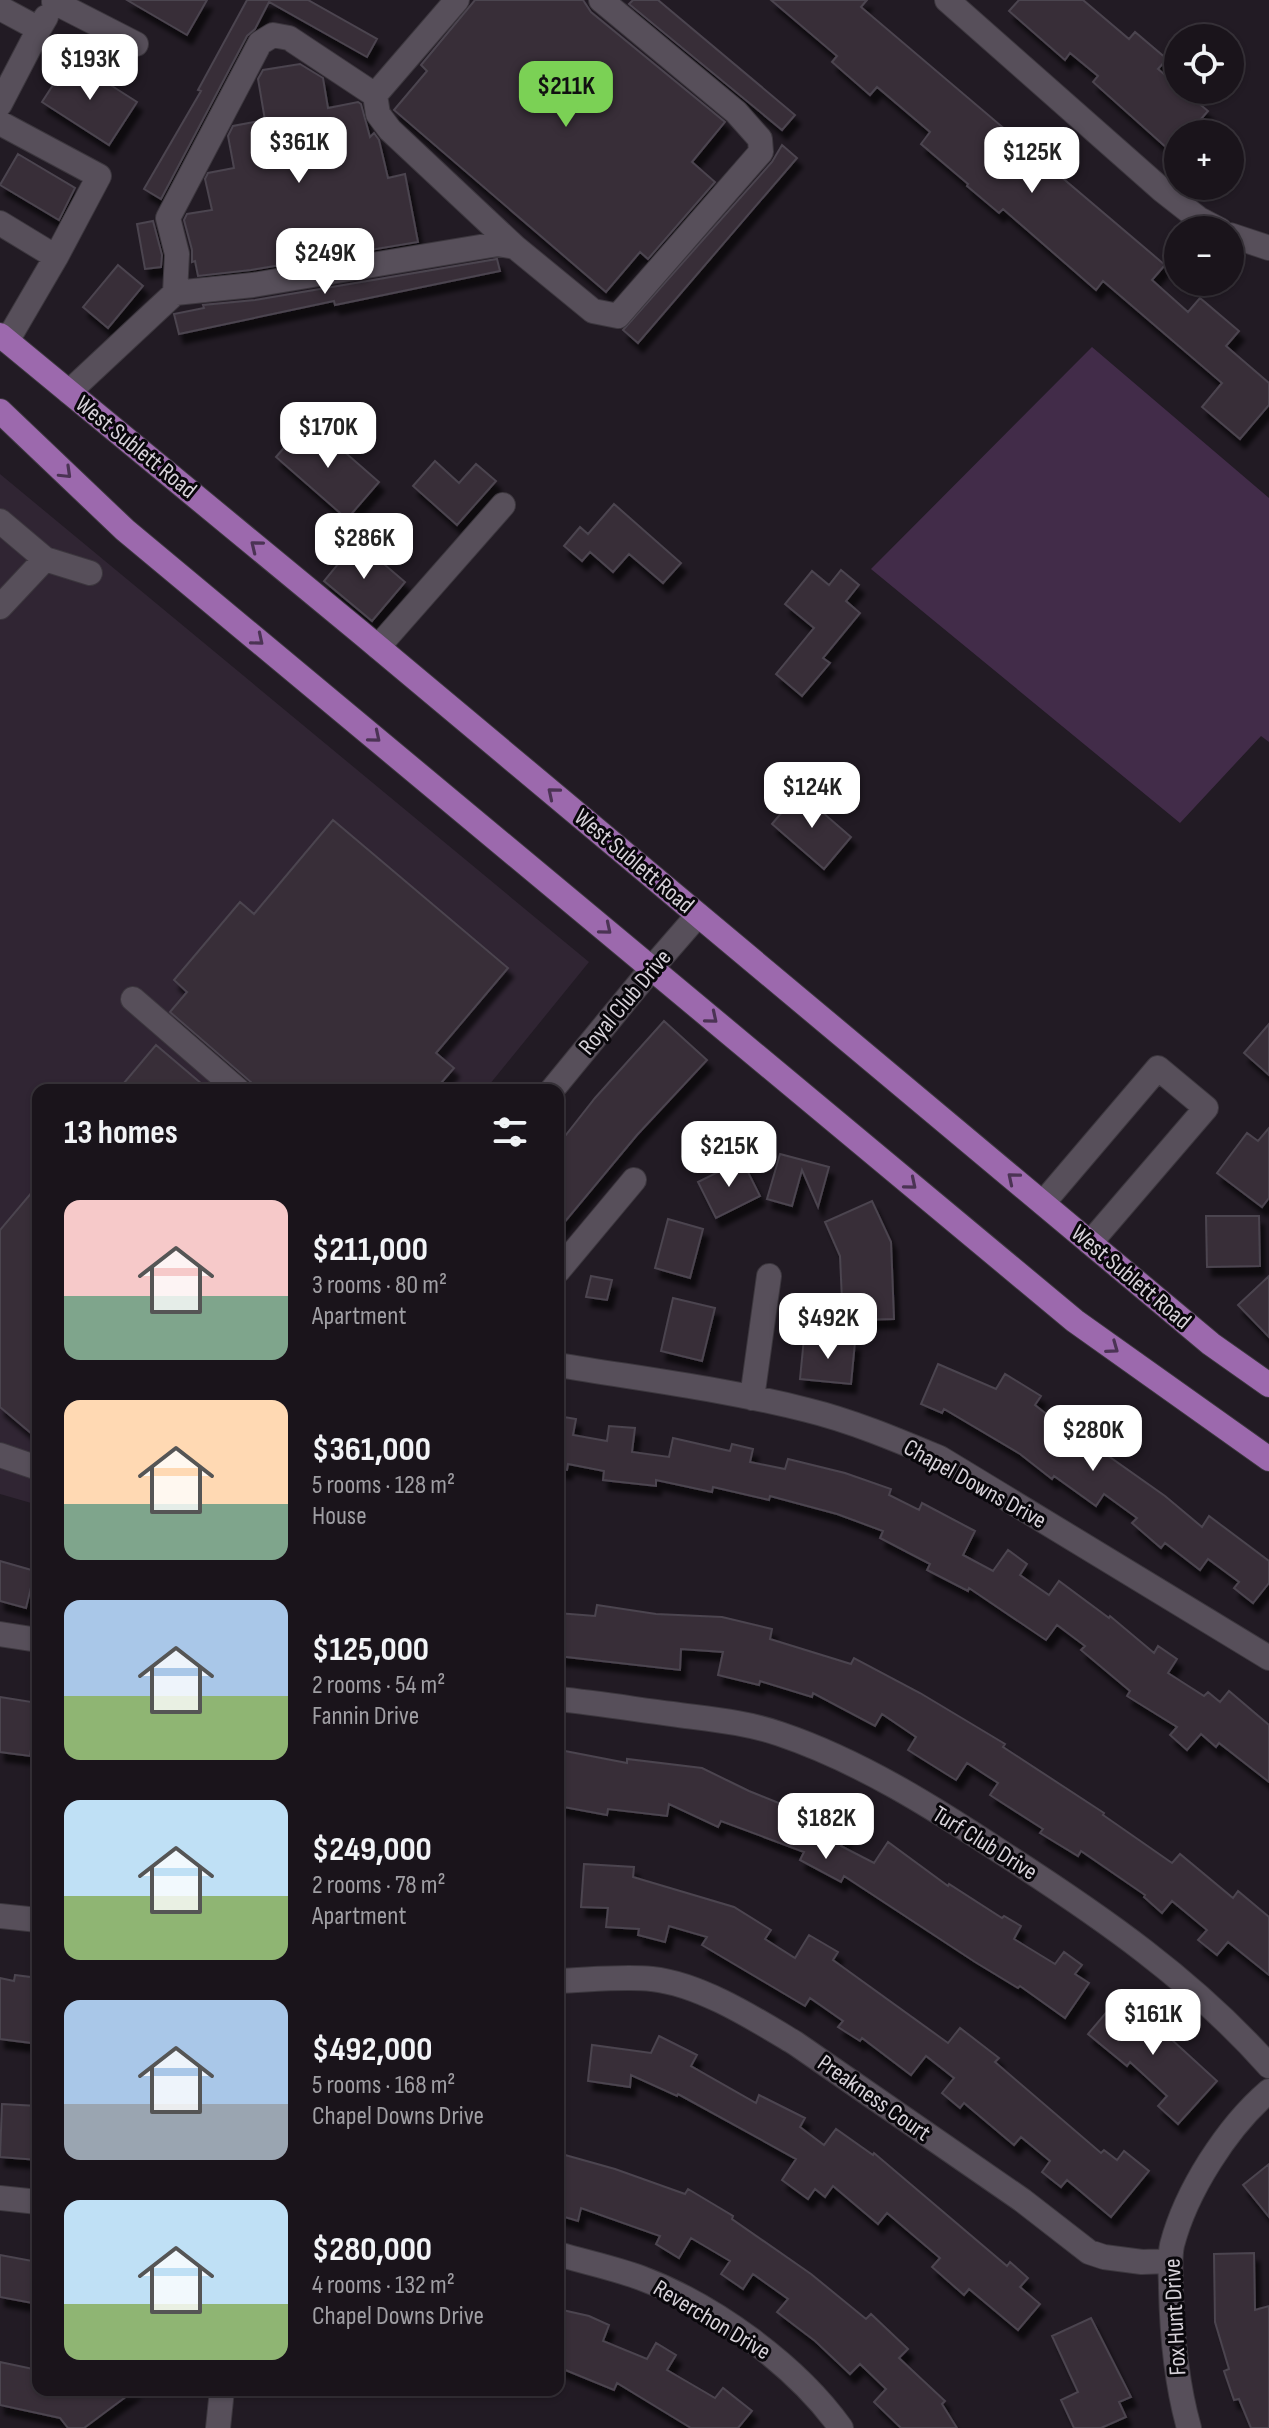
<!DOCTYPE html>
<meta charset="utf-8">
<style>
body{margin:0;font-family:"Sofia Sans Condensed",sans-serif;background:#231d24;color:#f1f3f6;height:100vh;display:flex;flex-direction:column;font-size:30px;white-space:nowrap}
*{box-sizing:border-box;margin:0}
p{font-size:26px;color:#9f9ea3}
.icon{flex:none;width:44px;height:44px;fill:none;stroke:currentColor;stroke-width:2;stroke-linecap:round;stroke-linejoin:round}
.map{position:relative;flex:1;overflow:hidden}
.details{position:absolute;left:32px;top:1084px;width:532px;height:1312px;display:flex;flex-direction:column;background:#1a141b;border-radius:16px;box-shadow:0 2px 6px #0004,0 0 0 2px #38333a}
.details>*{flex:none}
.controls{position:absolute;left:1164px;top:24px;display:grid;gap:16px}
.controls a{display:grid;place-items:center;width:80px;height:80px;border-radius:50%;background:#1a141b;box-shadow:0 2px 6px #0004,0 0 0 2px #38333a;font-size:40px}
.price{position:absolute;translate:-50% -68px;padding:0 18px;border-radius:16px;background:#fff;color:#222;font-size:26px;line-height:52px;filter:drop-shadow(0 2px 4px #0008)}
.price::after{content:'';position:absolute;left:50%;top:48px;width:24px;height:18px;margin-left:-12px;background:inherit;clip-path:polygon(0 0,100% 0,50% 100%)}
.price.current{background:#7bd155;color:#111}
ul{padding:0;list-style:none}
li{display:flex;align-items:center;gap:24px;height:200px;padding:0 32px}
li span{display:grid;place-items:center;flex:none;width:224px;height:160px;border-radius:16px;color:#555}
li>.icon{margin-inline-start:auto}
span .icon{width:96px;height:96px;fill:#fffc;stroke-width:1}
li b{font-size:34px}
h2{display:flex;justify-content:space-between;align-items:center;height:96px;padding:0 32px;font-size:34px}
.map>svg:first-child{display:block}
.built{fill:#302533}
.green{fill:#422c49}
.building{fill:#372f39;stroke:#4c444f;stroke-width:2;filter:url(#shadow)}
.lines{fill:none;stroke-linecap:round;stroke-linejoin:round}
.minor-casing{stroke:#3c373e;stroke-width:26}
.major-casing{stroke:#3c373e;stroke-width:26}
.minor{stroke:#574f5a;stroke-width:24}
.major{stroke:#9c69ad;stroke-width:24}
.oneway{stroke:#4b3354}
.labels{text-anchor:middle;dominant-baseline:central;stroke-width:6;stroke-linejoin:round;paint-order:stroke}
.street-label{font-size:24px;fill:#d7d2d9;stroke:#09070b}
</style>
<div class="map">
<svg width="1269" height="2428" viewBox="0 0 1269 2428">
<defs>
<filter id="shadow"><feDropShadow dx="5" dy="9" stdDeviation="2" flood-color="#0009"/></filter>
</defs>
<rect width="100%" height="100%" fill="#221b24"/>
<!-- built -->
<path class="built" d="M0,474L589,962L485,1090H38V1505L0,1494Z"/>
<!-- green -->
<path class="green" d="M1092,347L1269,498V742L1261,736L1180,823L871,569Z"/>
<!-- building -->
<path class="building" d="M127,0H207L187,35Z
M247,0H308L377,39L367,57L269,2L255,29L247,36L161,199L144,189L201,91L198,90Z
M475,0H583L591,12L725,122L692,162L715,182L648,259L640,252L606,292L394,110L427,71L421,65Z
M633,0H658L795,115L782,130L629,4Z
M771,0H867L861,7L1165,265L1152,280L1188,312L1200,298L1239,331L1226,346L1269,383V405L1240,439L1202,407L1222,383L1103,281L1096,290L1003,209L999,213L967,186L968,184L921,144L930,132L877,87L870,95L832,62L837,56Z
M1019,0H1083L1129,39L1135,32L1167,59L1158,69L1178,86V90H1183L1208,111L1188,134H1178V158L1093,82L1098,76L1070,53L1065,60L1009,11Z
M70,59L137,102L109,145L42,102Z
M300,64L323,78L328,108L358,102L361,104L370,137L374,133L379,140L388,178L405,174L418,242L251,270L198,276L195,261L192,262V250L184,220L187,214L212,210L205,179L208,173L234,168L228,136L233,126L265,120L258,79L263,70Z
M782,145L797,158L638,343L623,330L772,162Z
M18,154L75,188L59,220L0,185Z
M153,221L162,255L161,267L145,269L137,224Z
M497,259L500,271L335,305L334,301L179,334L174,314L204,308L203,305L255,300Z
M118,265L143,286L108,328L83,307Z
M308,420L379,482L347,519L276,457Z
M435,461L459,483L476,464L496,481L457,525L413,486Z
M614,504L681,563L663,583L629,554L613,572L590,552L582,561L564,546L580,527L588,534Z
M357,541L405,582L372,621L324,581Z
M841,570L859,585L846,601L860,613L823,658L830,663L802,696L776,674L814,628L785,604L812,571L829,585Z
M799,792L851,837L824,869L772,824Z
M333,820L508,968L436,1053L454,1068L435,1090H260L170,1012L187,992L174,980L240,902L254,914Z
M664,1021L707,1060L637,1135L558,1230V1145L595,1098Z
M1269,1024V1075L1244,1053Z
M156,1045L209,1090H118Z
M1269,1128V1198L1262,1207L1217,1173L1247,1133L1258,1141Z
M780,1154L829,1167L818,1207L802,1170L792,1206L767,1199Z
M742,1160L760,1196L716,1218L698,1182Z
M38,1185V1439L0,1407V1230Z
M872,1201L891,1242L894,1319L859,1320L858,1300H842L840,1256L825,1222Z
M1206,1216H1259L1260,1266L1207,1267Z
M668,1219L703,1229L690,1278L655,1268Z
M591,1276L612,1280L607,1300L586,1297Z
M1269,1276V1337L1238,1305Z
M673,1298L715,1308L702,1361L661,1351Z
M804,1338L855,1342L851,1384L800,1379Z
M938,1364L996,1389L1005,1374L1041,1396L1035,1405L1101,1457L1104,1453L1165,1496L1202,1527L1209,1516L1269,1561V1583L1253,1603L1234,1588L1239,1582L1208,1559L1200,1570L1165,1543L1161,1548L1132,1523L1137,1518L1104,1494L1096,1506L1054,1476L1052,1479L1020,1454L944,1409L942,1413L921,1404Z
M558,1416L576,1419L573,1435L607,1441L609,1426L635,1428L632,1452L669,1457L673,1438L730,1451L732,1444L753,1449L750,1462L785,1469L788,1459L845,1473L891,1489L889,1495L919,1510L922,1503L975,1531L963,1555L993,1571L1008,1550L1027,1564L1020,1575L1049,1595L1059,1581L1109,1618L1110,1616L1154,1653L1158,1646L1177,1659L1168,1673L1204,1696L1208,1692L1220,1702L1229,1691L1269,1725V1782L1219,1743L1216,1747L1201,1734L1187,1750L1170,1735L1177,1727L1127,1696L1130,1691L1081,1650L1085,1646L1057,1625L1046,1640L969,1588L968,1591L927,1570L930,1564L880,1538L883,1531L837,1514L770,1496L769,1500L713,1487L712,1492L656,1480V1486L603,1480L604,1471L568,1464L567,1470L558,1469Z
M0,1561L35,1571L26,1608L0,1601Z
M597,1605L656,1614L722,1617L772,1629L770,1639L851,1664L854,1658L920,1693L1005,1744L1003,1747L1104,1813L1103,1815L1172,1863L1180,1854L1233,1898L1238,1891L1269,1917V1975L1228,1942L1217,1955L1198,1940L1207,1930L1172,1901L1162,1913L1144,1897L1145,1895L1081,1851L1078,1856L1040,1833L1043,1829L990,1795L998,1783L967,1763L956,1780L908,1750L916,1737L882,1714L875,1726L813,1693L812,1697L760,1681L759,1685L718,1675L723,1652L681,1649L680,1670L558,1656V1613L595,1616Z
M0,1697L38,1703L30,1756L0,1752Z
M565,1751L627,1763V1759L702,1768L749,1791L786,1806L790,1795L828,1808L854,1822L841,1846L874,1863L888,1842L948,1886L949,1884L1002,1918L1004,1916L1021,1926L1014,1939L1055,1964L1064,1952L1082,1965L1075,1974L1089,1983L1065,2018L1020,1986L1018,1988L975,1962L844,1876L841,1882L800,1860L804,1852L721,1821L718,1827L669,1804L667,1816L608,1809L607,1815L558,1806Z
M584,1864L634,1867L633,1877L734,1907L771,1930L765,1939L795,1958L809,1935L838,1952L833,1960L948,2043L960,2028L999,2058L995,2062L1101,2153L1104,2150L1117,2160L1124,2151L1149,2171L1111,2217L1067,2180L1061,2187L1042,2172L1050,2161L1021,2137L1014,2145L964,2103L960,2108L942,2093L954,2078L926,2056L911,2075L862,2038L860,2041L838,2027L843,2021L810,1998L805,2006L702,1945L707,1937L669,1926L665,1942L638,1935L639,1929L606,1927L608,1908L581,1907Z
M15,1975L38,1978V2025H33L32,2043L0,2039V1978L14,1981Z
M1122,1994L1161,2026L1159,2028L1217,2081L1178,2124L1158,2106L1167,2096L1130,2062L1127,2066L1088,2034Z
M659,2036L697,2055L691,2066L756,2103L759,2095L805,2118L800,2127L824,2145L836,2129L873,2155L874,2153L1007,2266L1010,2262L1028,2278L1020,2287L1040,2304L1018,2330L969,2289L964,2295L932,2267L940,2258L887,2213L878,2224L833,2186L825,2197L815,2189L808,2199L782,2180L796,2159L678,2094L677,2096L631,2075L630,2087L588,2081L592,2045L651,2053Z
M2,2104L38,2106V2160L0,2157Z
M558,2153L615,2169L685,2194L688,2189L733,2216L732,2219L811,2274L866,2319L871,2314L908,2349L899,2358L945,2401L942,2404L957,2428H901L874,2402L886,2389L860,2364L850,2374L815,2341L777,2312L788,2299L753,2274L743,2289L721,2274L730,2261L691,2238L679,2258L656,2244L660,2236L581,2208L578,2221L558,2215Z
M1269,2164V2217L1243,2185Z
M1254,2253L1255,2310L1269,2306V2428H1251L1239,2399L1234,2400L1224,2371L1229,2369L1215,2322L1214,2254Z
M0,2255L38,2262V2304L0,2297Z
M558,2309L589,2316L609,2325L603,2341L647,2359L656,2343L676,2355L667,2370L715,2398L723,2388L752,2411L738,2428H691L617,2383L614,2390L558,2367Z
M1091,2318L1131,2397L1119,2402L1126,2417L1101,2428H1074L1061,2400L1078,2392L1052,2336Z
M0,2362L38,2370V2390H135L84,2428H68L60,2418L0,2405Z"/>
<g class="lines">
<!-- minor casing -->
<g class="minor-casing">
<path id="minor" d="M457,0L375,95L378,114L390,130L515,247L593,311L618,316L761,152L760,139L736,112L601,0
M947,0L1162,190L1199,219L1220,230
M54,2L136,44
M0,8L39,29L46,17
M0,104L39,29
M0,123L99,176L56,257
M0,223L56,257L7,341
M1230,235L1269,248
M175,293L177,254L168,218L260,43L273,35L289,38L375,95
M69,392L175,293L253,285L498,244L515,247
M0,521L45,559L90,573
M0,607L45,559
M378,647L503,505
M133,999L238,1090
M552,1090L652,968L698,915
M1043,1203L1158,1068L1206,1108L1090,1243
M558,1271L634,1180
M558,1365C641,1379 725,1389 807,1410C852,1421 897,1440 940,1458L1269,1658
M752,1398L769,1276
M0,1455L38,1468
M0,1634L38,1640
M558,1699C596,1703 634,1709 672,1714C708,1719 746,1722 780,1734C860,1761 934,1808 1004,1854C1100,1916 1193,1980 1269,2066
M0,1916L38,1920
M558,1981C589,1980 622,1976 652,1979C700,1984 755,2019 795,2043L1022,2200L1089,2252L1104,2257L1142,2262L1170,2261
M0,2198L38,2202
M558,2254C585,2262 614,2268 641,2278C713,2305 796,2365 841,2428
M218,2428L222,2390
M1189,2428C1176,2382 1172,2336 1171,2288C1171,2275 1169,2259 1172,2245C1186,2191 1227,2127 1269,2091"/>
</g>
<!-- major casing -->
<g class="major-casing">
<path id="major" d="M0,335L360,632L1211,1344L1269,1385
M0,411L125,530L1075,1321L1269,1459"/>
</g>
<!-- minor -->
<use href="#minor" class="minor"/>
<!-- major -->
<use href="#major" class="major"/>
</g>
<!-- one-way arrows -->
<defs><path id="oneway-chevron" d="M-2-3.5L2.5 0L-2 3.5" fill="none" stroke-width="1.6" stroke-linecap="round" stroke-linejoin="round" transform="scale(2)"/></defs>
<g class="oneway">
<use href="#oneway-chevron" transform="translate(66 473) rotate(44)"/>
<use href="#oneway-chevron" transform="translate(256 546) rotate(-141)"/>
<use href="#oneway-chevron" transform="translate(258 640) rotate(40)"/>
<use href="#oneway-chevron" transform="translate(375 737) rotate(40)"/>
<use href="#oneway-chevron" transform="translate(553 793) rotate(-140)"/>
<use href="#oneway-chevron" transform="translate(606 929) rotate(40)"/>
<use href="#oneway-chevron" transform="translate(712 1018) rotate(40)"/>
<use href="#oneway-chevron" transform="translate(1013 1178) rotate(-140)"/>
<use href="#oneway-chevron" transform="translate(911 1184) rotate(40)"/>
<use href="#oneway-chevron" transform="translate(1113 1348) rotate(36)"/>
</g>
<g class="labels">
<!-- street labels -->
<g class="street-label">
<text transform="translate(136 447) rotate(39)">West Sublett Road</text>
<text transform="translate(634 861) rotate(40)">West Sublett Road</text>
<text transform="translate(625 1002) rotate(-50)">Royal Club Drive</text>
<text transform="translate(1131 1277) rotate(40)">West Sublett Road</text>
<text transform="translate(975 1484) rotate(29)">Chapel Downs Drive</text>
<text transform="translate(985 1843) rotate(32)">Turf Club Drive</text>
<text transform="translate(874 2098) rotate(35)">Preakness Court</text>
<text transform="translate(1175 2317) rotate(-93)">Fox Hunt Drive</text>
<text transform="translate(712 2320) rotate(31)">Reverchon Drive</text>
</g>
</g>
</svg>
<div class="controls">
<a><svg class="icon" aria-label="locate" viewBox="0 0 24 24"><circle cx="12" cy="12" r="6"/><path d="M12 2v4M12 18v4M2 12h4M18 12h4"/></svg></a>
<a>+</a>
<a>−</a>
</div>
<b class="price" style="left:90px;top:102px">$193K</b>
<b class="price current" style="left:566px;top:129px">$211K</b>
<b class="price" style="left:299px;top:185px">$361K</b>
<b class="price" style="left:1032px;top:195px">$125K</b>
<b class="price" style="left:325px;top:296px">$249K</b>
<b class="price" style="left:328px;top:470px">$170K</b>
<b class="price" style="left:364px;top:581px">$286K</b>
<b class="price" style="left:812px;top:830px">$124K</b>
<b class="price" style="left:729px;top:1189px">$215K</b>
<b class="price" style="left:828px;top:1361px">$492K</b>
<b class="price" style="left:1093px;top:1473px">$280K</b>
<b class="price" style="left:826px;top:1861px">$182K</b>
<b class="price" style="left:1153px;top:2057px">$161K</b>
<section class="details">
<h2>13 homes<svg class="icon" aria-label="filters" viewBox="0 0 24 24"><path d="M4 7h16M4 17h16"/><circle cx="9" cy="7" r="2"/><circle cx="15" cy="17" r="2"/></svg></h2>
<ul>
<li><span style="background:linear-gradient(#f6c9c9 60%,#7fa58c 0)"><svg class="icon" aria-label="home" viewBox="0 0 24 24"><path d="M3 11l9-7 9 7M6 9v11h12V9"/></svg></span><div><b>$211,000</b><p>3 rooms · 80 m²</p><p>Apartment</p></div></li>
<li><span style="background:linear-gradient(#ffd9b3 65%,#7fa58c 0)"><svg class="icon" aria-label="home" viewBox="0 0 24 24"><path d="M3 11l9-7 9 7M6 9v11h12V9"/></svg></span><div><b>$361,000</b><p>5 rooms · 128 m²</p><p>House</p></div></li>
<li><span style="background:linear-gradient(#a9c7e8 60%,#8fb573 0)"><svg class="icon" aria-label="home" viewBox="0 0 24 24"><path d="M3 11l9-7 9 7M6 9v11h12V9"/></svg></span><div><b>$125,000</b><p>2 rooms · 54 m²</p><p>Fannin Drive</p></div></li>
<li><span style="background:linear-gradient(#bfe0f5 60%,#8fb573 0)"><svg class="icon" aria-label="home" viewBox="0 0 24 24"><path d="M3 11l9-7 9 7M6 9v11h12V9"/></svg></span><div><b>$249,000</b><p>2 rooms · 78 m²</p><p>Apartment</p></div></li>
<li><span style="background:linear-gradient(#a9c7e8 65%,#9aa5b1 0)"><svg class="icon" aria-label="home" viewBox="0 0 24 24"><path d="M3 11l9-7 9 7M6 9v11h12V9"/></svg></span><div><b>$492,000</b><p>5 rooms · 168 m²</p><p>Chapel Downs Drive</p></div></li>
<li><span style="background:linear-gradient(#bfe0f5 65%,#8fb573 0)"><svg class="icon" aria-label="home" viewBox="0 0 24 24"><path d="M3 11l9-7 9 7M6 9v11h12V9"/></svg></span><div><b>$280,000</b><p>4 rooms · 132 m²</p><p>Chapel Downs Drive</p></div></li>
</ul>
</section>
</div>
